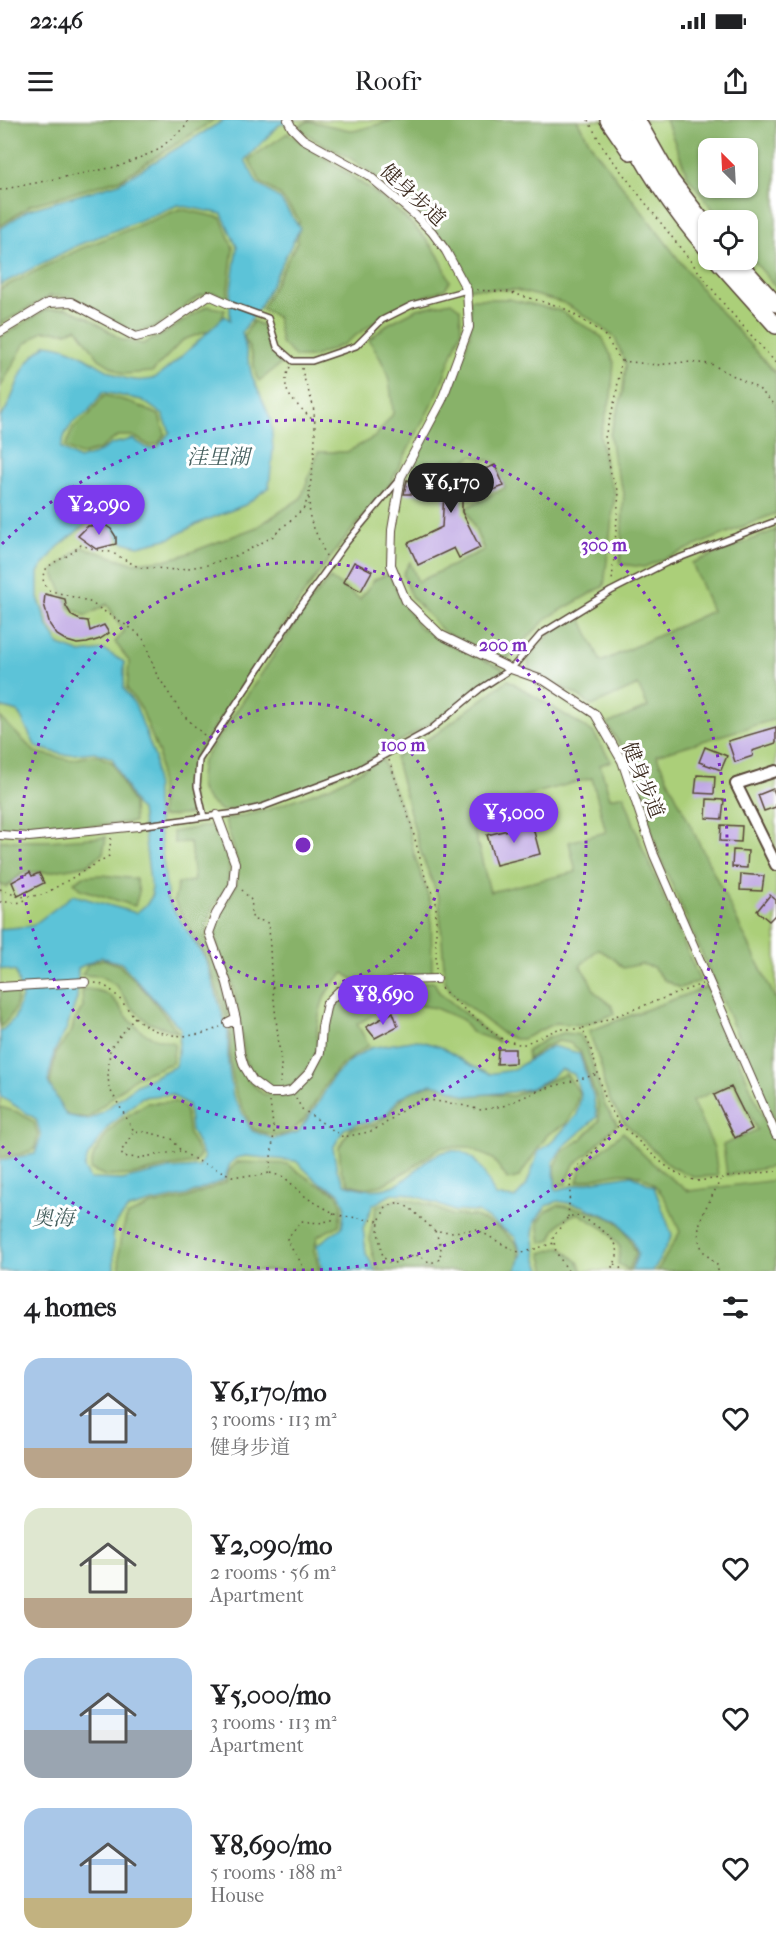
<!DOCTYPE html>
<meta charset="utf-8">
<style>
body{margin:0;font-family:"IM FELL French Canon","Noto Serif SC",serif;background:#f6f6f6;color:#202124;height:100vh;display:flex;flex-direction:column;font-size:22px;white-space:nowrap}
*{box-sizing:border-box;margin:0}
p{font-size:20px;color:#757577}
.icon{flex:none;width:33px;height:33px;fill:none;stroke:currentColor;stroke-width:2;stroke-linecap:round;stroke-linejoin:round}
.map{position:relative;height:1151px;overflow:hidden}
.details{display:flex;flex-direction:column;background:#fff;flex:1}
.details>*{flex:none}
.needle{width:39px;rotate:336deg}
.tools{position:absolute;left:698px;top:18px;display:grid;gap:12px}
.tools a{display:grid;place-items:center;width:60px;height:60px;border-radius:12px;background:#fff;box-shadow:0 2px 4px #0004;font-size:30px}
.price{position:absolute;translate:-50% -51px;padding:0 14px;border-radius:21px;background:#7c3aed;color:#fff;font-size:20px;line-height:39px;filter:drop-shadow(0 2px 3px #0008)}
.price::after{content:'';position:absolute;left:50%;top:36px;width:18px;height:14px;margin-left:-9px;background:inherit;clip-path:polygon(0 0,100% 0,50% 100%)}
.price.current{background:#222;color:#fff}
ul{padding:0;list-style:none}
li{display:flex;align-items:center;gap:18px;height:150px;padding:0 24px}
li span{display:grid;place-items:center;flex:none;width:168px;height:120px;border-radius:18px;color:#555}
li>.icon{margin-inline-start:auto}
span .icon{width:72px;height:72px;fill:#fffc;stroke-width:1}
li b{font-size:26px}
h2{display:flex;justify-content:space-between;align-items:center;height:72px;padding:0 24px;font-size:26px}
.status{display:flex;justify-content:space-between;align-items:center;height:42px;padding:0 30px;background:#fff;direction:ltr}
.status svg{height:16px;fill:currentColor}
header{display:flex;justify-content:space-between;align-items:center;height:78px;padding:0 24px;background:#fff;font-size:27px;font-weight:600}
.map>svg:first-child{display:block}
.green{fill:#abcf79;stroke:#737c4c;stroke-width:1.5;fill-rule:evenodd}
.forest{fill:#88b269;stroke:#626e44;stroke-width:1.5;fill-rule:evenodd}
.water{fill:#5bc3d8;stroke:#4b767b;stroke-width:1.5;fill-rule:evenodd}
.building{fill:#c0a9e4}
.lines{fill:none;stroke-linecap:round;stroke-linejoin:round}
.service-casing{stroke:#574537;stroke-width:8}
.pedestrian-casing{stroke:#574537;stroke-width:10}
.minor-casing{stroke:#574537;stroke-width:14}
.secondary-casing{stroke:#574537;stroke-width:18}
.path{stroke:#574537;stroke-width:1.5;stroke-dasharray:1.5 4.5;stroke-linecap:butt}
.service{stroke:#fff;stroke-width:5}
.pedestrian{stroke:#fff;stroke-width:8}
.minor{stroke:#fff;stroke-width:10}
.secondary{stroke:#fff;stroke-width:15}
.ring{fill:none;stroke:#7b2cbf;stroke-width:3;stroke-dasharray:3 6}
.labels{text-anchor:middle;dominant-baseline:central;stroke-width:6;stroke-linejoin:round;paint-order:stroke}
.street-label{font-size:20px;fill:#3b2a1e;stroke:#fff}
.water-label{font-size:21px;font-style:italic;fill:#46605f;stroke:#fff}
.centre{fill:#7b2cbf;stroke:#fff;stroke-width:3}
.ring-label{font-size:18px;text-anchor:middle;font-weight:bold;fill:#7b2cbf;stroke:#fff;stroke-width:6;stroke-linejoin:round;paint-order:stroke}
</style>
<div class="status"><b>22:46</b><svg viewBox="0 0 49 12"><path d="M0 12V9h3v3zM5 12V6h3v6zM10 12V3h3v9zM15 12V0h3v12zM26 1h20v11H26zM47 4h2v5h-2z"/></svg></div>
<header><svg class="icon" aria-label="menu" viewBox="0 0 24 24"><path d="M4 6h16M4 12h16M4 18h16"/></svg>Roofr<svg class="icon" aria-label="share" viewBox="0 0 24 24"><path d="M12 15V3M7 8l5-5 5 5M5 13v7h14v-7"/></svg></header>
<div class="map">
<svg width="776" height="1151" viewBox="0 0 776 1151">
<rect width="100%" height="100%" fill="#fff"/>
<filter id="ink" filterUnits="userSpaceOnUse"><feTurbulence type="fractalNoise" baseFrequency=".0167" numOctaves="2"/><feDisplacementMap in="SourceGraphic" scale="12" xChannelSelector="R" yChannelSelector="G"/><feConvolveMatrix kernelMatrix="1 2 1 2 8 2 1 2 1" color-interpolation-filters="sRGB"/></filter>
<filter id="wash" filterUnits="userSpaceOnUse"><feTurbulence type="fractalNoise" baseFrequency=".008" numOctaves="4" result="noise"/><feDisplacementMap in="SourceGraphic" scale="24" xChannelSelector="R" yChannelSelector="G"/><feGaussianBlur stdDeviation="1.35" result="paint"/><feColorMatrix in="noise" values="0 0 0 0 0 0 0 0 0 0 0 0 0 0 0 0 0 1.4 0 .05"/><feComposite in="paint" operator="in"/></filter>
<g filter="url(#wash)">
<rect width="100%" height="100%" fill="#f4e0c5"/>
<!-- green -->
<path class="green" d="M0,0H776V1151H0ZM708,28H747V68H708ZM708,100H747V140H708Z"/>
<!-- forest -->
<path class="forest" d="M0,0H214L121,59L31,85L0,106Z
M394,0H577L594,29L706,175L776,254V393L644,447L620,444L624,372L614,343L610,314L622,277L626,245L615,218L592,200L564,183L516,170L469,168C464,157 459,145 453,134C429,96 390,65 353,40C333,27 315,24 299,6L309,1L354,11Z
M666,0H776V167L747,133V100H721L688,57ZM708,28H747V68H708Z
M288,13C337,48 401,83 436,132C442,140 446,152 450,161L445,169L407,183L376,201L344,224L313,237H296L281,223L277,197L262,189L297,122L299,100L280,75L261,63L249,39Z
M180,89L221,98L233,128L227,178L214,173L199,176L157,206L135,213L70,177L50,176L0,204V169L80,129Z
M470,179H508L561,191L602,217L614,242L611,277L600,315L606,351L615,373L604,466L547,498L505,541L444,512L411,476L403,454L410,442L418,462L484,430L466,388L505,368L495,342L472,336L447,354L412,347L446,282L470,215Z
M451,182L460,189L461,211L438,272L390,364L342,422L308,468L194,638L190,661L193,694L161,697L159,634L141,588L127,569L129,541L115,522L124,512L107,484L86,496L69,487L53,451L81,427L132,443L164,440L181,436L257,407L301,378L318,332H347L375,317L393,294C391,261 388,248 369,220L388,204L417,189Z
M207,186L225,190L219,207L183,220L152,252L123,254L99,239L77,208L67,212L43,211L24,225L0,268V218L45,190L66,188L89,198L122,220L143,224L164,214Z
M253,201L262,205L269,226L281,244L259,261L256,256L252,235L244,217Z
M104,275L130,282L159,295L165,314L159,323L150,326L133,316H118L98,330L80,335L65,327L73,308L89,295Z
M776,410V599L656,635L776,880V1004L663,744L622,628L607,604L648,587L638,565L592,586L577,575L530,551L528,539L550,514L580,496L601,542L712,491L692,443Z
M390,453L402,482L419,507L444,522L504,549L451,591L354,649L305,668L244,687L222,691C198,675 198,669 202,642L312,479L330,458L360,479L374,460Z
M508,560L593,612L611,641L600,645L610,678L624,675L642,727L700,861L680,868L664,860L653,847L641,844L623,848L613,838L598,829L580,846L589,859L595,872L612,886L614,894L583,905L555,903L523,919H514L502,913L452,874L445,860L439,779L421,733L395,637L436,614ZM592,658L606,712L569,722L576,752L490,772L470,694L543,671Z
M0,597L35,632L70,640L96,635L112,642L133,684L134,702L33,711L0,708Z
M382,639L407,702L414,734L431,784L432,855L399,856L367,867L358,863L344,853C324,870 320,884 317,910C317,917 318,926 316,933C311,947 300,957 291,967L271,969L255,958L246,943L234,868L219,832L214,807L238,761L236,736L225,700L267,690L332,666Z
M213,705L220,717L229,743L228,766L213,786L207,804L205,818L215,837L229,894L227,898L207,839L174,781L178,763L194,761L190,722L174,723L173,712Z
M106,717L103,733L87,745L49,752H24L6,767L0,764V721H48Z
M103,755L136,759L139,772L135,786L81,769L74,762L84,756Z
M103,839L119,845L148,874L178,912L149,903L130,886L117,866L101,856L82,855L88,844Z
M434,862L439,872L499,922L471,912L463,900L435,888L407,883L381,890L357,904L369,925C357,933 343,942 333,954C319,971 305,1012 280,1015C271,1016 262,1012 253,1009L236,974L230,942V910L234,908L249,961L263,974L282,977L298,970L311,956L325,905L332,886L347,875L369,876L398,864Z
M707,867L776,1027V1046L727,1055L723,1025L757,1010L734,962L692,981L714,1028L718,1056L695,1057L671,1047L624,1002L611,983L604,964L602,949L589,911Z
M82,869C120,869 115,890 140,910C150,918 163,921 175,923L172,943L136,957L88,998L69,996L55,986L50,963L56,932L72,911L74,901L83,887Z
M16,870C20,885 11,898 0,907V872Z
M564,913L580,915L587,927L605,986L617,1004L589,1033L574,1044L566,1064L555,1065V1046L564,1030L582,1019L599,1001L598,982L580,931L570,923L558,921L545,927L528,939L527,931L548,918Z
M566,954L579,972L575,989L566,1004L548,1014L519,1057L508,1060L493,1039L469,1027H441L410,1049L382,1065L366,1068L349,1064L341,1050L339,1027L351,1008L374,1005L389,994L410,969L439,963L464,972L513,976Z
M175,982L185,988L189,1015L200,1035L194,1043L166,1047L132,1055L106,1056L90,1049L94,1034L106,1015L119,1001L147,983Z
M0,987L17,992L34,1002L38,1015L35,1029L21,1034L0,1037Z
M623,1012C642,1036 663,1054 689,1071L776,1060V1151H657L680,1112C670,1087 659,1055 627,1053C615,1052 589,1060 577,1062L581,1048Z
M237,1042L287,1044L315,1063L336,1073L342,1085L339,1105L318,1116L314,1130L320,1151H121C116,1131 121,1115 127,1096L151,1085L187,1078L226,1062L229,1051Z
M401,1078L429,1085L451,1095L475,1096L499,1108L517,1124L521,1145L515,1151H432L427,1149L419,1151H379C366,1122 369,1115 377,1086Z
M558,1085C574,1088 607,1093 618,1103C627,1111 631,1123 636,1133L629,1150L618,1144L620,1127L606,1110L578,1093C562,1099 556,1105 551,1120L541,1123L538,1102L546,1091Z
M561,1127L578,1142L583,1151H546L541,1133Z"/>
<!-- water -->
<path class="water" d="M224,0H292L279,5L245,40L257,63L280,79L300,108L261,185L242,212L252,256L271,300L273,330L269,367L245,385L199,403L171,418L138,426L123,422L104,401L86,404L57,428L38,452V477L48,506L59,525L81,533L104,530L124,542V569L136,586L155,638L156,683L167,774L166,778L205,838L228,912V943L233,976L252,1011L274,1019L298,1012L317,985L333,957L351,940L370,928L417,920L441,927L468,944L489,954L513,950L552,926L579,933L593,975L597,997L562,1028L553,1042L556,1070L594,1061L632,1055L654,1067L672,1115L656,1146L652,1151H631L638,1134L632,1119L618,1101L583,1086L558,1081L546,1086L535,1101L533,1114L537,1140L542,1151H516L522,1133L515,1117L478,1092L454,1091L422,1078L404,1073L392,1074L373,1085L363,1108L366,1134L376,1151H322L317,1125L342,1107L345,1085L338,1072L318,1062L296,1041L246,1036L236,1038L230,1044L224,1060L188,1075L153,1082L128,1089L113,1107L114,1151H0V1040L35,1034L41,1016L36,999L0,976V912L14,899L22,878L16,852L0,848V809L32,806L73,775L136,793L147,784L152,776L141,690L136,686L112,638L95,632L65,635L36,627L18,592L0,587V298C15,280 16,255 32,237C36,233 42,229 46,224C72,226 83,237 105,249C120,258 134,263 152,259C164,256 212,207 225,196L230,200V176L237,127L222,94L178,85L78,125L0,165V109L28,90L119,63ZM103,272L142,280L163,295L170,312L158,327L149,329L133,319L112,324L95,334L79,339L61,328L65,314L73,302L87,293ZM101,837L121,843L181,909L176,946L137,965L101,993L88,1000L66,995L48,962L54,932L66,910L77,878L78,848ZM561,949L574,954L581,974L577,995L552,1022L539,1031L526,1066L515,1078L495,1076C483,1047 467,1017 432,1037C420,1044 411,1057 399,1063C381,1073 363,1070 345,1064L337,1050L333,1028L344,1009L359,1003H370L386,995L399,978L413,971L431,964L445,967L466,976L512,972L532,968L550,958ZM171,974L188,985L191,1010L204,1037L199,1047L169,1049L122,1060L90,1059L84,1048L88,1036L108,1007L142,977Z"/>
<g id="blocks">
<!-- building -->
<path class="building" d="M495,345L504,366L482,374L477,362L462,371V392L480,428L459,438L454,428L418,445L408,423L442,407L444,374H404L407,360L444,362L449,357L455,363L474,347L478,352Z
M105,405L111,409L116,417V424L96,429L78,416L88,406Z
M354,442L372,451L361,471L343,462Z
M45,474L65,479L66,486L72,496L80,500L88,501L90,511L104,505L109,513L100,519L87,523L77,524L67,521L57,515L50,505L44,484Z
M776,607V623L752,631L753,636L735,642L728,621Z
M705,627L727,636L721,650L699,642Z
M697,655L715,656L714,674L695,673Z
M773,669L776,676V687L764,691L758,675Z
M707,679L724,680L722,699L706,698Z
M532,704L540,734L496,745L487,715Z
M721,705L742,706L741,722L720,721Z
M733,730L748,731L747,748L732,747Z
M30,752L32,756L39,753L44,763L18,776L12,762Z
M741,754L764,756L762,771L740,770Z
M770,775L776,780V794L769,801L757,791Z
M393,892L398,906L375,918L366,907Z
M498,929H515V943L497,944Z
M731,967L752,1009L735,1018L714,975Z"/>
</g>
</g>
<g filter="url(#ink)">
<use href="#blocks" fill-opacity="0" stroke="#574537" stroke-width="1.5"/>
<g class="lines">
<!-- service casing -->
<g class="service-casing">
<path id="service" d="M229,184L268,198L277,227L293,241H312L356,226L382,200L412,185L467,170
M204,697L237,693L262,687L350,654L430,610L480,569L511,549L541,514L611,471L666,443L776,401
M138,706L204,697L197,666L199,640L297,491L345,424L401,357"/>
</g>
<!-- pedestrian casing -->
<g class="pedestrian-casing">
<path id="pedestrian" d="M288,0L292,8L303,19L368,55L415,95L432,112L446,131L467,170L469,207L442,280L401,357L392,410L391,445L406,481L441,515L511,549L545,561L595,594L622,641L654,735L776,1015
M0,212L48,183L71,182L136,217L156,212L209,175L229,184
M217,695L235,743L233,765L216,794L209,813L227,863L236,899L240,933L244,946L253,961L269,973H281L291,971L310,952L320,933L322,907L327,883L339,871L368,872L396,860L437,859
M0,715L29,717L138,706
M0,867L85,862
M228,903L236,899"/>
</g>
<!-- minor casing -->
<g class="minor-casing">
<path id="minor" d="M776,651L736,664L776,745"/>
</g>
<!-- secondary casing -->
<g class="secondary-casing">
<path id="secondary" d="M608,0L630,32
M622,0C644,47 674,91 708,130
M637,0L671,60L708,108
M717,140L776,206
M736,140L776,184"/>
</g>
<!-- path -->
<path class="path" d="M588,0L604,29L640,76L727,188L776,243
M0,70L120,46L158,30L186,6L188,0
M477,170L508,172L562,187L603,213L621,241L616,276L605,316L611,354L619,372L612,462
M622,241L657,245L685,242L711,244L759,269L776,286
M290,247C276,275 300,284 314,302
M302,248C304,264 313,278 314,293C317,320 313,347 309,373
M309,378L310,399L326,436
M204,615L182,594L156,553L144,520L135,511L88,481L48,470C35,452 50,444 65,437C71,434 76,429 81,425L97,430L111,432L140,448H156L175,450L207,445L241,434L272,417L304,388L309,375
M389,640L411,704L424,754L436,781V849
M0,769L19,777L43,775L109,736L111,718
M242,770L252,781L251,792L253,800L264,801L269,804L271,852L281,945L280,963
M0,782C10,781 20,786 27,778
M95,863C112,865 122,883 133,895C155,919 192,921 220,907
M441,868L465,890L502,919L522,925L558,909H582L590,926L607,984L620,1004L590,1035L578,1046L571,1058L568,1097
M135,897L110,929L108,954L109,968L134,1011L151,1013L172,1019L181,1031L196,1040L232,1056H258L269,1053L274,1013L270,982
M583,908L702,864
M296,978L302,989L343,1017L369,1012L382,1006L408,986L422,979L461,985L481,990L503,986L540,970L598,954
M621,1005C645,1025 665,1054 698,1061L776,1051
M133,1013L122,1030V1036L138,1038L180,1031
M270,1053L284,1057L307,1078L337,1095L378,1101
M435,1111L441,1126L440,1139L431,1143L416,1135L391,1144L383,1137L378,1112L379,1101L386,1087L399,1082L411,1089L435,1111L454,1112L476,1109L513,1130L522,1133L554,1123
M615,1144L624,1151
M304,1151C303,1141 291,1131 287,1119L301,1101L319,1103L332,1100L334,1093
M568,1151L556,1132L553,1117L568,1097L575,1095C587,1098 614,1116 617,1128C619,1137 614,1145 609,1151
M718,1151V1146C714,1142 708,1137 704,1132C688,1107 711,1082 720,1060"/>
<!-- service -->
<use href="#service" class="service"/>
<!-- pedestrian -->
<use href="#pedestrian" class="pedestrian"/>
<!-- minor -->
<use href="#minor" class="minor"/>
<!-- secondary -->
<use href="#secondary" class="secondary"/>
</g>
</g>
<!-- distance rings -->
<g class="ring">
<circle cx="303" cy="725" r="142"/>
<circle cx="303" cy="725" r="283"/>
<path d="M2 424A425 425 0 1 1 2 1026"/>
</g>
<g class="labels">
<!-- street labels -->
<g class="street-label">
<text transform="translate(413 75) rotate(43)">健身步道</text>
<text transform="translate(643 660) rotate(68)">健身步道</text>
</g>
<!-- water labels -->
<g class="water-label">
<text x="218" y="337">洼里湖</text>
<text x="53" y="1098">奥海</text>
</g>
</g>
<circle cx="303" cy="725" r="9" class="centre"/>
<g class="ring-label">
<text x="604" y="431">300 m</text>
<text x="503" y="531">200 m</text>
<text x="403" y="631">100 m</text>
</g>
</svg>
<div class="tools">
<a><svg class="needle" viewBox="-14 -14 28 28"><path d="M0-13l5 13h-10z" fill="#e53935"/><path d="M0 13l5-13h-10z" fill="#757577"/></svg></a>
<a><svg class="icon" aria-label="locate" viewBox="0 0 24 24"><circle cx="12" cy="12" r="6"/><path d="M12 2v4M12 18v4M2 12h4M18 12h4"/></svg></a>
</div>
<b class="price current" style="left:451px;top:394px">¥6,170</b>
<b class="price" style="left:99px;top:416px">¥2,090</b>
<b class="price" style="left:514px;top:724px">¥5,000</b>
<b class="price" style="left:383px;top:906px">¥8,690</b>
</div>
<section class="details">
<h2>4 homes<svg class="icon" aria-label="filters" viewBox="0 0 24 24"><path d="M4 7h16M4 17h16"/><circle cx="9" cy="7" r="2"/><circle cx="15" cy="17" r="2"/></svg></h2>
<ul>
<li><span style="background:linear-gradient(#a9c7e8 75%,#b9a48a 0)"><svg class="icon" aria-label="home" viewBox="0 0 24 24"><path d="M3 11l9-7 9 7M6 9v11h12V9"/></svg></span><div><b>¥6,170/mo</b><p>3 rooms · 113 m²</p><p>健身步道</p></div><svg class="icon" aria-label="heart" viewBox="0 0 24 24"><path d="M12 20l-8-8c-3-5 5-10 8-4 3-6 11-1 8 4z"/></svg></li>
<li><span style="background:linear-gradient(#dfe7d0 75%,#b9a48a 0)"><svg class="icon" aria-label="home" viewBox="0 0 24 24"><path d="M3 11l9-7 9 7M6 9v11h12V9"/></svg></span><div><b>¥2,090/mo</b><p>2 rooms · 56 m²</p><p>Apartment</p></div><svg class="icon" aria-label="heart" viewBox="0 0 24 24"><path d="M12 20l-8-8c-3-5 5-10 8-4 3-6 11-1 8 4z"/></svg></li>
<li><span style="background:linear-gradient(#a9c7e8 60%,#9aa5b1 0)"><svg class="icon" aria-label="home" viewBox="0 0 24 24"><path d="M3 11l9-7 9 7M6 9v11h12V9"/></svg></span><div><b>¥5,000/mo</b><p>3 rooms · 113 m²</p><p>Apartment</p></div><svg class="icon" aria-label="heart" viewBox="0 0 24 24"><path d="M12 20l-8-8c-3-5 5-10 8-4 3-6 11-1 8 4z"/></svg></li>
<li><span style="background:linear-gradient(#a9c7e8 75%,#c2b280 0)"><svg class="icon" aria-label="home" viewBox="0 0 24 24"><path d="M3 11l9-7 9 7M6 9v11h12V9"/></svg></span><div><b>¥8,690/mo</b><p>5 rooms · 188 m²</p><p>House</p></div><svg class="icon" aria-label="heart" viewBox="0 0 24 24"><path d="M12 20l-8-8c-3-5 5-10 8-4 3-6 11-1 8 4z"/></svg></li>
</ul>
</section>
